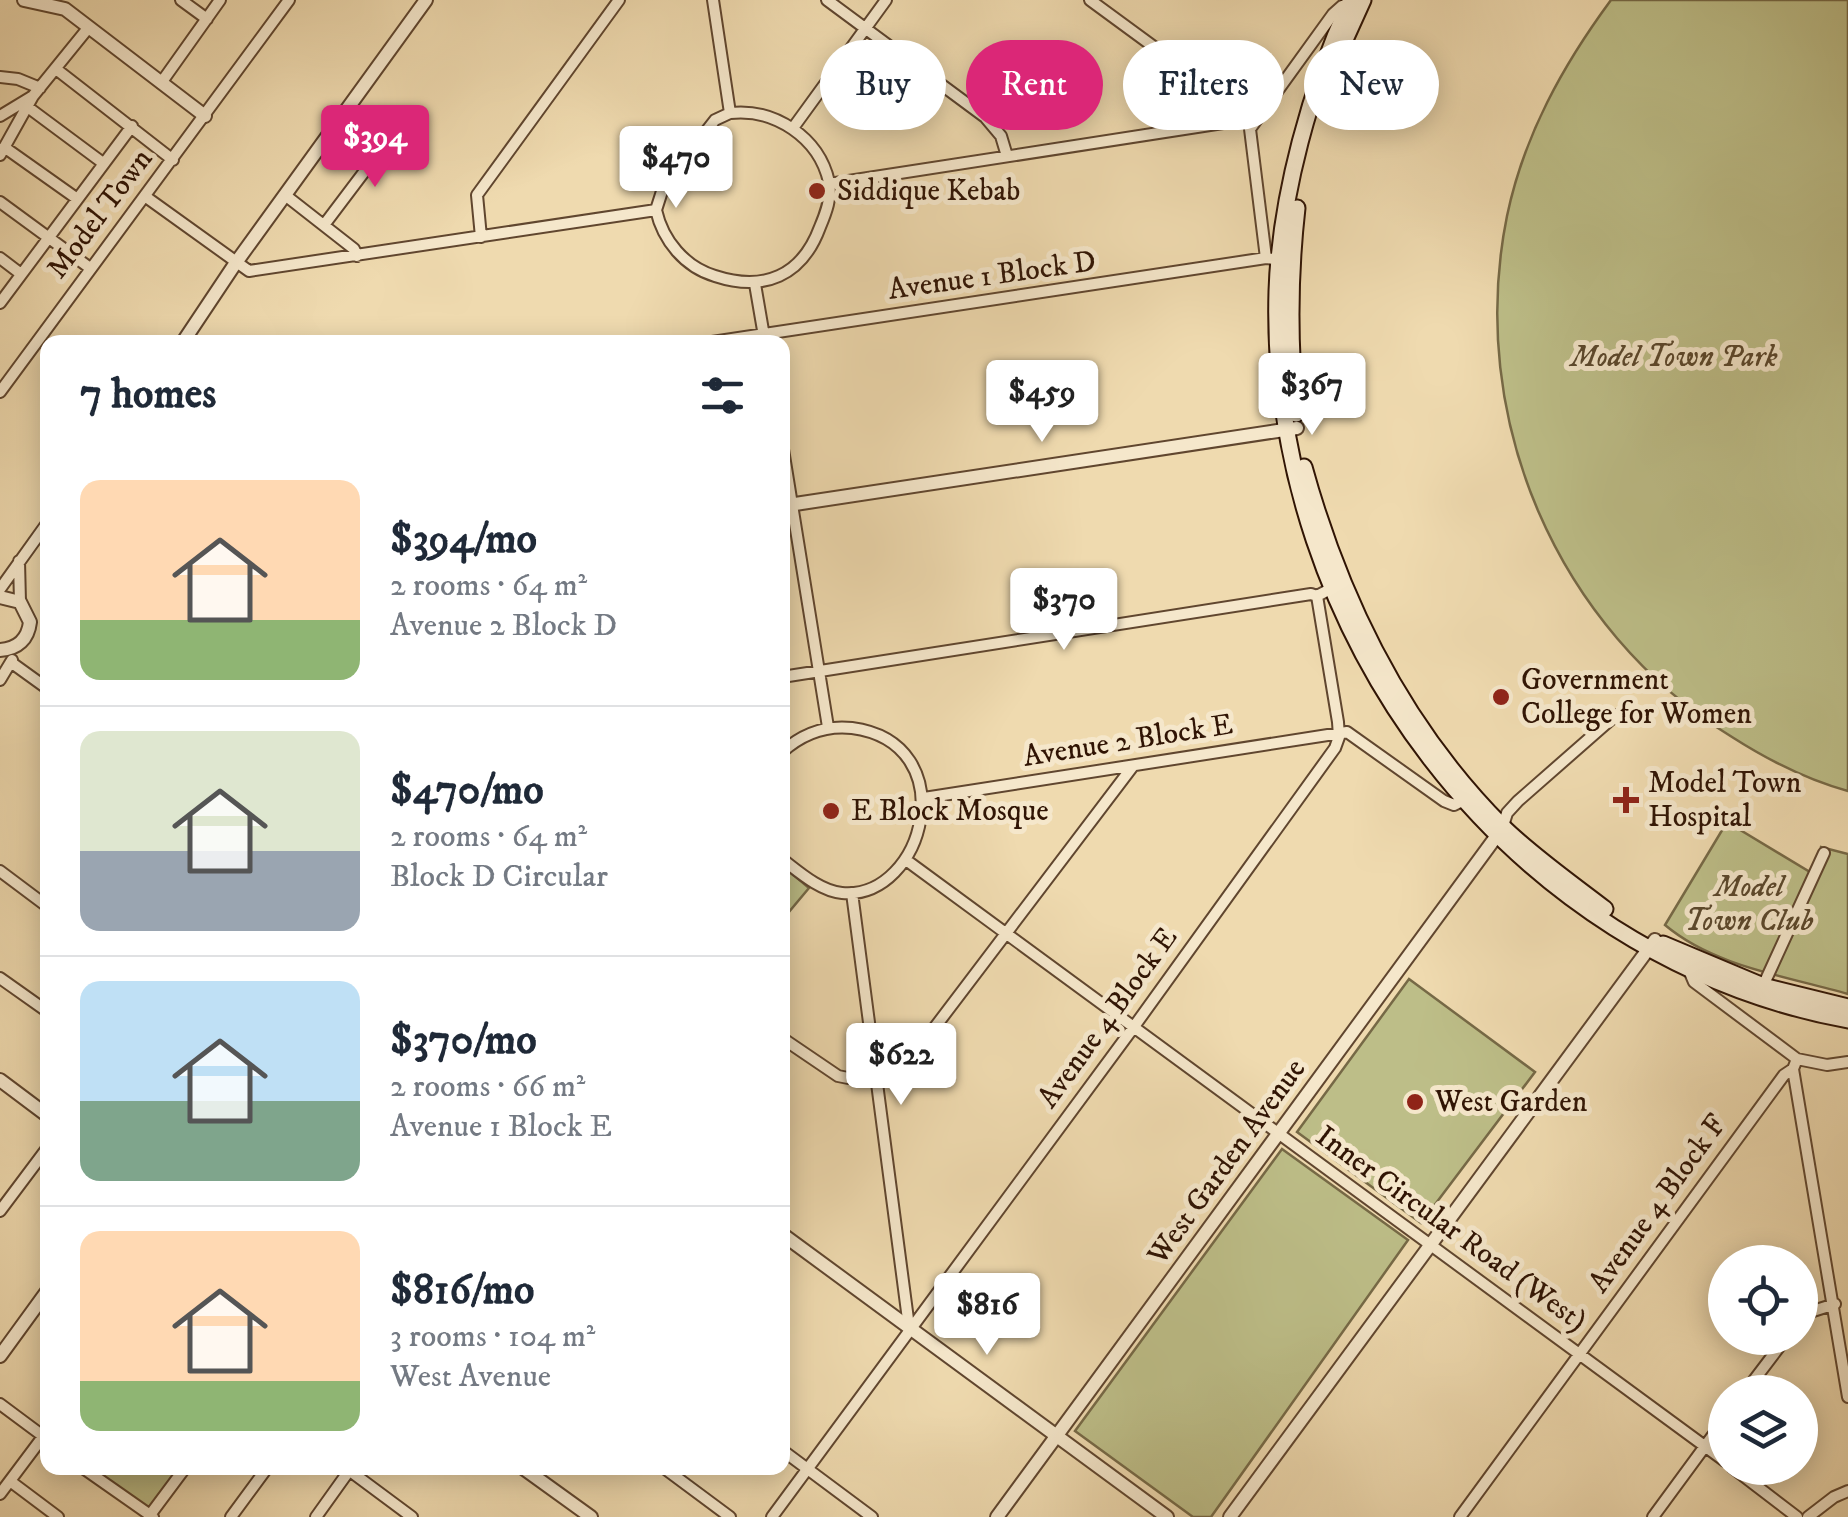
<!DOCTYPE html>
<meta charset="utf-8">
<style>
body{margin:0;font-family:"IM FELL DW Pica",serif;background:#f6f6f7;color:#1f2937;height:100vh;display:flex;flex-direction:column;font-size:38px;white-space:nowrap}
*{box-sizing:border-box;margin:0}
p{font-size:32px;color:#747a83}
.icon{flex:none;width:55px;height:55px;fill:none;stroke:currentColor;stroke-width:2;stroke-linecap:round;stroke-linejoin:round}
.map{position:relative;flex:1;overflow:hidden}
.sheet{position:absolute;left:40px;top:335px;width:750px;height:1140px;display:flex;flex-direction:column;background:#fff;border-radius:20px;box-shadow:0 5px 25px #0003}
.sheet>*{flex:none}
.banner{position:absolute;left:820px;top:40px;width:878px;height:90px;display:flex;gap:20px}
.controls{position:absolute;left:1708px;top:1245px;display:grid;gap:20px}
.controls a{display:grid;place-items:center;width:110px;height:110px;border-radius:50%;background:#fff;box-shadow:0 5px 25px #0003;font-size:50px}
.price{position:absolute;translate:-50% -85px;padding:0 22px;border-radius:10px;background:#fff;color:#222;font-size:32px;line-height:65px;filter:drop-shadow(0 2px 5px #0008)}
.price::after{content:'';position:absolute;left:50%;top:60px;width:30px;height:22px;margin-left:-15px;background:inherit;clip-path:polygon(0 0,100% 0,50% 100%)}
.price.selected{background:#db2777;color:#fff}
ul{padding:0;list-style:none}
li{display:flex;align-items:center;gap:30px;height:250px;padding:0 40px}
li+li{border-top:2px solid #e0e1e3}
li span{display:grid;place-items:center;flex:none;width:280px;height:200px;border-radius:20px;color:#555}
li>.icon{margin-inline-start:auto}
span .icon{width:120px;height:120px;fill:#fffc;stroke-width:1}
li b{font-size:42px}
h2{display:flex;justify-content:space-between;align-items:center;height:120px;padding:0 40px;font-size:42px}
.tag{padding:0 35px;border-radius:45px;background:#fff;box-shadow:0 5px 25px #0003;font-size:35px;line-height:90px}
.tag.selected{background:#db2777;color:#fff}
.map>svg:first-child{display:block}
.green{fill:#bdbe88;stroke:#766946;stroke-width:2.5}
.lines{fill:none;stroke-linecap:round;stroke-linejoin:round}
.minor-casing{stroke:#60462f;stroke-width:14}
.tertiary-casing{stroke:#60462f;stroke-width:16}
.secondary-casing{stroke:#301404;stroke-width:19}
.minor{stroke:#f5e7cb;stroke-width:10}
.tertiary{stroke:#f5e7cb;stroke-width:12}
.secondary{stroke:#f5e7cb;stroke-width:15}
.poi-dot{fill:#8f2418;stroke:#f5e7cb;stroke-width:4}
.labels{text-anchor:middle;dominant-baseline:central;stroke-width:10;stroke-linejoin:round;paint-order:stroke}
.poi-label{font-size:30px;fill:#301404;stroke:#f5e7cb;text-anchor:start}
.street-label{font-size:30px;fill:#301404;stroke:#f5e7cb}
.park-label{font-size:30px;font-style:italic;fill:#5a472c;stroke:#f5e7cb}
</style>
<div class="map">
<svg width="1848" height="1517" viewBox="0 0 1848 1517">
<rect width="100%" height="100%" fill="#efdaaf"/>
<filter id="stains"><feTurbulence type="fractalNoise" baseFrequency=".002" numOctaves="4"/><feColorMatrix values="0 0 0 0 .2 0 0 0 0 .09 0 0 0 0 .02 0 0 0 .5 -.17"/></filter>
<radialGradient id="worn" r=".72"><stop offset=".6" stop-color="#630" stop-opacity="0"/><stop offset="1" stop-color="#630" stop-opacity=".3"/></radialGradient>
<!-- green -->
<path class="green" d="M1611,0H1848V791C1807,780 1768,760 1732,737C1557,629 1466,418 1507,216C1524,135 1563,65 1611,0Z
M1727,822L1815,875L1821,847L1848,854V994C1786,976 1715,967 1665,925Z
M783,866L809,888L783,919Z
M1409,979L1535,1072L1421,1223L1297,1132Z
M1282,1149L1408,1240L1211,1517H1193L1075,1431Z
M100,1468H181L149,1509L97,1472Z"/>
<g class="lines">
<!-- minor casing -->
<g class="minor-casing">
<path id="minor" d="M181,0L207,19
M713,0L730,113
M827,0L985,117L1001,136L1007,156
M1090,0L1229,102L1237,112L1235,117
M56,69L173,160
M0,77L18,79L40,88
M161,83L220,0
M29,108L103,163
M730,113C774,108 819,137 829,182C832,197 826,213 820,227C802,276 764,292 715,276C685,267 663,241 656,210L664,185L715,120Z
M0,116L33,96
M793,128L886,0
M4,147L76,198
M0,155L33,96L89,27
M829,184L1223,123L1235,117
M285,195L354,249L357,256
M146,197L249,271L656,210
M0,202L90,268
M324,225L395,131
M481,237L477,195L619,0
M0,258L21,274
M1266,258L1250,129L1333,14L1342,6L1348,5
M755,284L765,342
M0,303L132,126
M712,342L1266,258L1284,260
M0,392L289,0
M782,443L828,727
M19,561L20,602
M0,589L48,522
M12,663L48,689
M782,677L1311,594L1317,596L1336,586
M0,680L12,660
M782,752C802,734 825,725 852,728C965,743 925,900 842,893C820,891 799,872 782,859
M924,798L1347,732L1444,801L1454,805L1462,801
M1503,826L1507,813L1518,801L1616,715
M906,860L1725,1461
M0,871L48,907
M852,893L909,1327
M1694,971L1691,975L1694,982L1797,1059L1827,1065L1848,1062
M0,978L48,1012
M1763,986L1824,853
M782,1038L838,1076L848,1078L900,1069L907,1064L1133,766
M1793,1069L1848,1397
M0,1211L48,1147
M1800,1319L1810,1312L1835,1304
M1745,1392L1786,1338
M0,1404L47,1439
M782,1450L872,1517
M83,1468L153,1517
M346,1468L412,1517
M664,1468L730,1517
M1733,1468L1797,1517
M10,1481L58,1517
M0,1494L48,1430
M150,1515L185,1468
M231,1517L267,1468
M316,1517L351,1468
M772,1517L1133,1028L1335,748L1339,737L1338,722L1317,596
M1460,1517L1784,1075L1793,1069L1797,1059
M1653,1517L1725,1419
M1808,1517L1834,1497L1848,1491"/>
</g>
<!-- tertiary casing -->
<g class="tertiary-casing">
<path id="tertiary" d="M24,0L65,9L205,116
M183,342L235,264L426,0
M782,506L1297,428
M0,597L20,602L30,622C28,639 18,649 0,650
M0,1080L48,1116
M782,1234L1167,1517
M0,1356L48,1290
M523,1468L591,1517
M997,1517L1501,830
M1230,1517L1655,940"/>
</g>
<!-- secondary casing -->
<g class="secondary-casing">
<path id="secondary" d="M1351,0C1311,85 1280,197 1277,291C1267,632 1508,957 1848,1020
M1344,42L1363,0
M1296,414C1289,344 1289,278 1297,208
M1304,467C1341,601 1403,727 1503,827C1534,857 1570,882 1605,909
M1663,944L1763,986L1848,1007"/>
</g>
<!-- minor -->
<use href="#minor" class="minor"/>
<!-- tertiary -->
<use href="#tertiary" class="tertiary"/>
<!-- secondary -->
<use href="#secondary" class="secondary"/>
</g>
<!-- markers -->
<g class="poi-dot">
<circle cx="817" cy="191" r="10"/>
<circle cx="1501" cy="697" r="10"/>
<path d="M1621 785h10v10h10v10h-10v10h-10v-10h-10v-10h10z"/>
<circle cx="831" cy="811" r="10"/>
<circle cx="1415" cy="1102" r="10"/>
</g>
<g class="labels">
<!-- poi labels -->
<g class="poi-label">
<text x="837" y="191">Siddique Kebab</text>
<text x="1521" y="680">Government<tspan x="1521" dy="34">College for Women</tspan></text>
<text x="1648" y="783">Model Town<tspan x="1648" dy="34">Hospital</tspan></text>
<text x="851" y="811">E Block Mosque</text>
<text x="1435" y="1102">West Garden</text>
</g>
<!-- street labels -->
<g class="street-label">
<text transform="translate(100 214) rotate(-53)">Model Town</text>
<text transform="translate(992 276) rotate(-8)">Avenue 1 Block D</text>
<text transform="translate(1128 741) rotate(-9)">Avenue 2 Block E</text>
<text transform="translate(1108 1018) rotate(-54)">Avenue 4 Block E</text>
<text transform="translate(1227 1162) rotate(-54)">West Garden Avenue</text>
<text transform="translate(1658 1204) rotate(-54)">Avenue 4 Block F</text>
<text transform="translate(1451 1229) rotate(36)">Inner Circular Road (West)</text>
</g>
<!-- park labels -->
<g class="park-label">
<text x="1674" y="357">Model Town Park</text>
<text x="1749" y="887">Model<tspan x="1749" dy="34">Town Club</tspan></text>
</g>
</g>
<rect width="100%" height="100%" filter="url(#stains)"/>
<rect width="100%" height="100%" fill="url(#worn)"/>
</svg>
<div class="controls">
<a><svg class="icon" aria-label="locate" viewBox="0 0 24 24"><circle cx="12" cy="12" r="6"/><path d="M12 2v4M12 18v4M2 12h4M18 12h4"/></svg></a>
<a><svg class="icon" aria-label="layers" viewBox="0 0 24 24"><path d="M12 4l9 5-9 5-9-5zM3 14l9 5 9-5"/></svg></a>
</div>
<b class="price selected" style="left:375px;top:190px">$394</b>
<b class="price" style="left:676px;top:211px">$470</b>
<b class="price" style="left:1312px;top:438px">$367</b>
<b class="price" style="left:1042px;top:445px">$459</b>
<b class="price" style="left:1064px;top:653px">$370</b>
<b class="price" style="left:901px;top:1108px">$622</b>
<b class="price" style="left:987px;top:1358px">$816</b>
<div class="banner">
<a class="tag">Buy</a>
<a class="tag selected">Rent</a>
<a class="tag">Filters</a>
<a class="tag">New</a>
</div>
<section class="sheet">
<h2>7 homes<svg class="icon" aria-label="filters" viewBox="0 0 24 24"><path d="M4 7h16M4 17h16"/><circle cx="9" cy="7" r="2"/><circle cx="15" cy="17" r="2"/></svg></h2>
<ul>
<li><span style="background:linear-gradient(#ffd9b3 70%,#8fb573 0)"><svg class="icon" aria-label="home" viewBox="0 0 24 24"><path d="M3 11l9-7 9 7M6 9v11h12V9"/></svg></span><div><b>$394/mo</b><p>2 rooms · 64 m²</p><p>Avenue 2 Block D</p></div></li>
<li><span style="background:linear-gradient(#dfe7d0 60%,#9aa5b1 0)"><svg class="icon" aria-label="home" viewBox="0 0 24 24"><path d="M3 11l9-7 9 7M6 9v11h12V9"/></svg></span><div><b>$470/mo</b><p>2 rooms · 64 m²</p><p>Block D Circular</p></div></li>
<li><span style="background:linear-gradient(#bfe0f5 60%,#7fa58c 0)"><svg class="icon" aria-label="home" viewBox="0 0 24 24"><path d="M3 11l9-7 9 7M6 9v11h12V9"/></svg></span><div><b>$370/mo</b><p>2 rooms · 66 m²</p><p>Avenue 1 Block E</p></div></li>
<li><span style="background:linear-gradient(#ffd9b3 75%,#8fb573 0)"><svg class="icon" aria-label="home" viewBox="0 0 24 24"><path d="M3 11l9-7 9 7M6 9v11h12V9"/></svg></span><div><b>$816/mo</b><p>3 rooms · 104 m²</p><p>West Avenue</p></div></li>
</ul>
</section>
</div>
